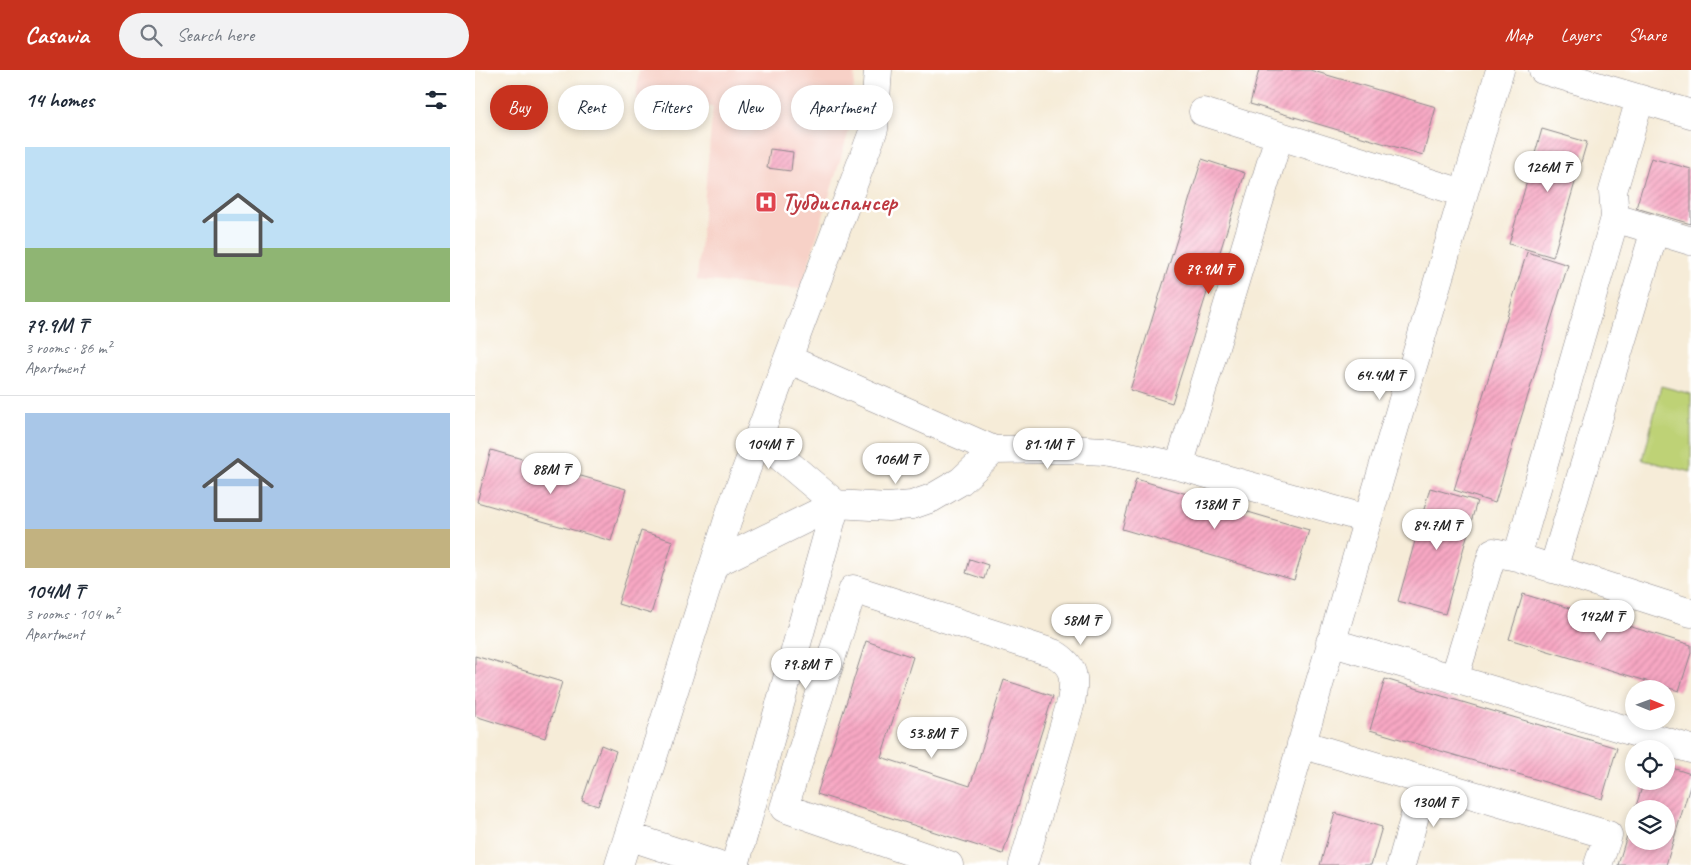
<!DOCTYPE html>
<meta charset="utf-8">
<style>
body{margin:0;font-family:Caveat,sans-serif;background:#f2f2f3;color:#1f2937;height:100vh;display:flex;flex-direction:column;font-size:19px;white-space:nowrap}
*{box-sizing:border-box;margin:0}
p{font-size:16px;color:#747a83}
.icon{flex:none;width:28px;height:28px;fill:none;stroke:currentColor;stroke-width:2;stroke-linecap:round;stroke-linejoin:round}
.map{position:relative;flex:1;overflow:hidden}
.drawer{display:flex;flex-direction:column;background:#fff;width:475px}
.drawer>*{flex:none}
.banner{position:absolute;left:15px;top:15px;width:475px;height:45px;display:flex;gap:10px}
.needle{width:32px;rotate:91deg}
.tools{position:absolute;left:1150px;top:610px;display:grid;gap:10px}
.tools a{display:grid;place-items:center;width:50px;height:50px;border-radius:50%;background:#fff;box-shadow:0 2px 8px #0003;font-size:25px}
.price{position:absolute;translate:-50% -42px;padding:0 11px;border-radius:18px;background:#fff;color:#222;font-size:16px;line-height:32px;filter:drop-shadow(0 1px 2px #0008)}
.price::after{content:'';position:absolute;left:50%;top:30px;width:15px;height:11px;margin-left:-8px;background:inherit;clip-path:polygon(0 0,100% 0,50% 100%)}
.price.selected{background:#c8321e;color:#fff}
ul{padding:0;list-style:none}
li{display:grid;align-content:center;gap:10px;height:265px;padding:0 25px}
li+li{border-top:1px solid #e0e1e3}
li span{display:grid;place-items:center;height:155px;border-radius:0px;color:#555}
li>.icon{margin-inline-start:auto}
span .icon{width:90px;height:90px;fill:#fffc;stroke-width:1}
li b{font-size:21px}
h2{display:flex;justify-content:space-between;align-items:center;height:60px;padding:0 25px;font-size:21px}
.pill{padding:0 18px;border-radius:22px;background:#fff;box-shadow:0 2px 8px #0003;font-size:18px;line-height:45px}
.pill.selected{background:#c8321e;color:#fff}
header{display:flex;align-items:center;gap:30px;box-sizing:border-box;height:70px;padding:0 25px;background:#c8321e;color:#fff}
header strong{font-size:24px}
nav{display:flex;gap:28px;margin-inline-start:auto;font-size:18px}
.search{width:350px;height:45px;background:#f2f2f3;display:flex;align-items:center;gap:12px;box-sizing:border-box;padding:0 18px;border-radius:28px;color:#747a83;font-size:19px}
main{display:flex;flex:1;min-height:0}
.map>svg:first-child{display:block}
.built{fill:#f7d1c7}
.garden{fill:#bed276;stroke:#707a58}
.building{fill:url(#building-hatch)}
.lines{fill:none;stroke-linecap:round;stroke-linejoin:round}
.minor-casing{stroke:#8c878a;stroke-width:29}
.minor{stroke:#fff;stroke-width:28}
.labels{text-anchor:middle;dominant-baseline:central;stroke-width:5;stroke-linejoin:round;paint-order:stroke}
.health-label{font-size:24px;font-weight:bold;fill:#be3a42;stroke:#fff;text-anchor:start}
</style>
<header>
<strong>Casavia</strong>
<div class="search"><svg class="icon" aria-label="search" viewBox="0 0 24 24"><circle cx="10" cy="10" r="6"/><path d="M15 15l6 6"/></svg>Search here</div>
<nav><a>Map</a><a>Layers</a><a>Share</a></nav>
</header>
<main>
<section class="drawer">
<h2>14 homes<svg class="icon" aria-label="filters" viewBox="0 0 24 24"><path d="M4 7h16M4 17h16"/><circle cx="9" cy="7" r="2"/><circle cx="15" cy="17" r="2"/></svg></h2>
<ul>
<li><span style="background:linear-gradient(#bfe0f5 65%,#8fb573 0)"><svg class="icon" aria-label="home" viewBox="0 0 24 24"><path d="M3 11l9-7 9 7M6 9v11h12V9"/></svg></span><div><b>79.9M ₸</b><p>3 rooms · 86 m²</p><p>Apartment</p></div></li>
<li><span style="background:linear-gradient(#a9c7e8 75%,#c2b280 0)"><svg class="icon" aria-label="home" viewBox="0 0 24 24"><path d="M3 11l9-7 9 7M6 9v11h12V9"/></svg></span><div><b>104M ₸</b><p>3 rooms · 104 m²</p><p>Apartment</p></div></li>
</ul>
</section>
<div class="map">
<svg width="1216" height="795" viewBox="0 0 1216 795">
<defs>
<pattern id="building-hatch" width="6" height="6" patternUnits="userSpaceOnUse" patternTransform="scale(1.25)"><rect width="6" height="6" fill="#f7a7c3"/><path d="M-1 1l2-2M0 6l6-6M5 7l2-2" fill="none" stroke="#d38fa8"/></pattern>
</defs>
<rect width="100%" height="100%" fill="#fff"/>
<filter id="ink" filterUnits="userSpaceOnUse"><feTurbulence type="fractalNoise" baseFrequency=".02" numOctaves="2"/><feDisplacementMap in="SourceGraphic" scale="10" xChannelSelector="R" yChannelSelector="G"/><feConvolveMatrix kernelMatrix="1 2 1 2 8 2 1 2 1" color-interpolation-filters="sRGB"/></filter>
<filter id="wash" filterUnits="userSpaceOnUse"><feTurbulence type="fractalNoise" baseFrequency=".0096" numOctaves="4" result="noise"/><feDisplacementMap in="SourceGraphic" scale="20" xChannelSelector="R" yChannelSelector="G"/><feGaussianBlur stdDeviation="1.12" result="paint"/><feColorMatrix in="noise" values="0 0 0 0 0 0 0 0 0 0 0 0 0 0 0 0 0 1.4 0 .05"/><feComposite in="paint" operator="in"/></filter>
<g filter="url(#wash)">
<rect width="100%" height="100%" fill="#f6ecd8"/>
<!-- built -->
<path class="built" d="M164,0H380L376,54L326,219L222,210L238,37L161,29Z"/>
<!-- garden -->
<path class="garden" d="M1186,316L1216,324V402L1168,390Z"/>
<g id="blocks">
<!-- building -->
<path class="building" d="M784,0H835L961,37L948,85L775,34Z
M1067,59L1112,72L1078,187L1034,174Z
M295,79L318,82L316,101L292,98Z
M1176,88L1216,99V154L1161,138Z
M727,89L770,103L697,333L655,320Z
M1052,182L1093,195L1020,433L979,420Z
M16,380L151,419L136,471L2,432Z
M661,409L834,460L819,510L647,459Z
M955,418L1002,431L970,544L923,531Z
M166,461L198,471L176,544L143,534Z
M495,489L513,495L509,509L491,503Z
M1048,524L1216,575V583L1204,621L1034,569Z
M391,571L438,587L406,687L495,716L529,610L578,626L528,784L342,724Z
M0,586L87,612L70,668L0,646Z
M910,609L1142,678L1127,729L895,660Z
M126,675L141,681L123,736L107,731Z
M1191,696L1216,704V713L1191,795H1143L1158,746L1159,771H1191V739H1160L1169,711H1191Z
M860,743L907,757L896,795H845Z"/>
</g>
</g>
<g filter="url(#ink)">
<use href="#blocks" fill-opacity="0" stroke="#8c878a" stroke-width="1"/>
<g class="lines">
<!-- minor casing -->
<g class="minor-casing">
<path id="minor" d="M1068,0L1216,44
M728,42L988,123
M1140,148L1138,121L1165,29
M313,289L519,380L592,379L629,381L704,396L892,449
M283,368L361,434
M704,396L804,66
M1042,487L1140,148L1216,171
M239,494L361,434L413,437L437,435L457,428L486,411L519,380
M1078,499L1180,160
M855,572L1216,679
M979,609L1018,482L1042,487L1216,543
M826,674L1133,765L1123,795
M153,766L242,795
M144,795L256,440L399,59L403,0
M260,795L361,434
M474,795L309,738L378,519L578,583C601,596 600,608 596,632L548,795
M791,795L1025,0
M926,795L950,710"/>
</g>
<!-- minor -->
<use href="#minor" class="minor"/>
</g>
</g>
<!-- icons -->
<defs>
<g id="hospital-square" transform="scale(1.125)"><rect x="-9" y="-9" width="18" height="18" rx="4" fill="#e0444e" stroke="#fff"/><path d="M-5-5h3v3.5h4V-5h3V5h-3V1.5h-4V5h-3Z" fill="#fff"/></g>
</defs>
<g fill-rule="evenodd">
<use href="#hospital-square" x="291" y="132"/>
</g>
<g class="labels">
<!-- health labels -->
<g class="health-label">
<text x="307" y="132">Тубдиспансер</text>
</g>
</g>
</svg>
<div class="tools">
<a><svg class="needle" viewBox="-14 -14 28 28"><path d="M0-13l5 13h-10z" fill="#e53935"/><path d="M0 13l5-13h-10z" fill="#747a83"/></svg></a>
<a><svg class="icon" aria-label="locate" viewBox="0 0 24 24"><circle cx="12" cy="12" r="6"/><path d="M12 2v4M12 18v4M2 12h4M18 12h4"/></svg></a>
<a><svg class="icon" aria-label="layers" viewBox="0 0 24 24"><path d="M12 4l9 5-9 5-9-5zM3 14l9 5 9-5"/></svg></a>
</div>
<b class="price" style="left:1073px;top:123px">126M ₸</b>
<b class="price selected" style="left:734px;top:225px">79.9M ₸</b>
<b class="price" style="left:905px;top:331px">64.4M ₸</b>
<b class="price" style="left:294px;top:400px">104M ₸</b>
<b class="price" style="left:573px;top:400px">81.1M ₸</b>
<b class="price" style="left:421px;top:415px">106M ₸</b>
<b class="price" style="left:76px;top:425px">88M ₸</b>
<b class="price" style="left:740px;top:460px">138M ₸</b>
<b class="price" style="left:962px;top:481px">84.7M ₸</b>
<b class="price" style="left:1126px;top:572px">142M ₸</b>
<b class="price" style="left:606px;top:576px">58M ₸</b>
<b class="price" style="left:331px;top:620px">79.8M ₸</b>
<b class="price" style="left:457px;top:689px">53.8M ₸</b>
<b class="price" style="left:959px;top:758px">130M ₸</b>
<div class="banner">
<a class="pill selected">Buy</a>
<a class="pill">Rent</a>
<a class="pill">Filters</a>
<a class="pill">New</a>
<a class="pill">Apartment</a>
</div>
</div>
</main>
